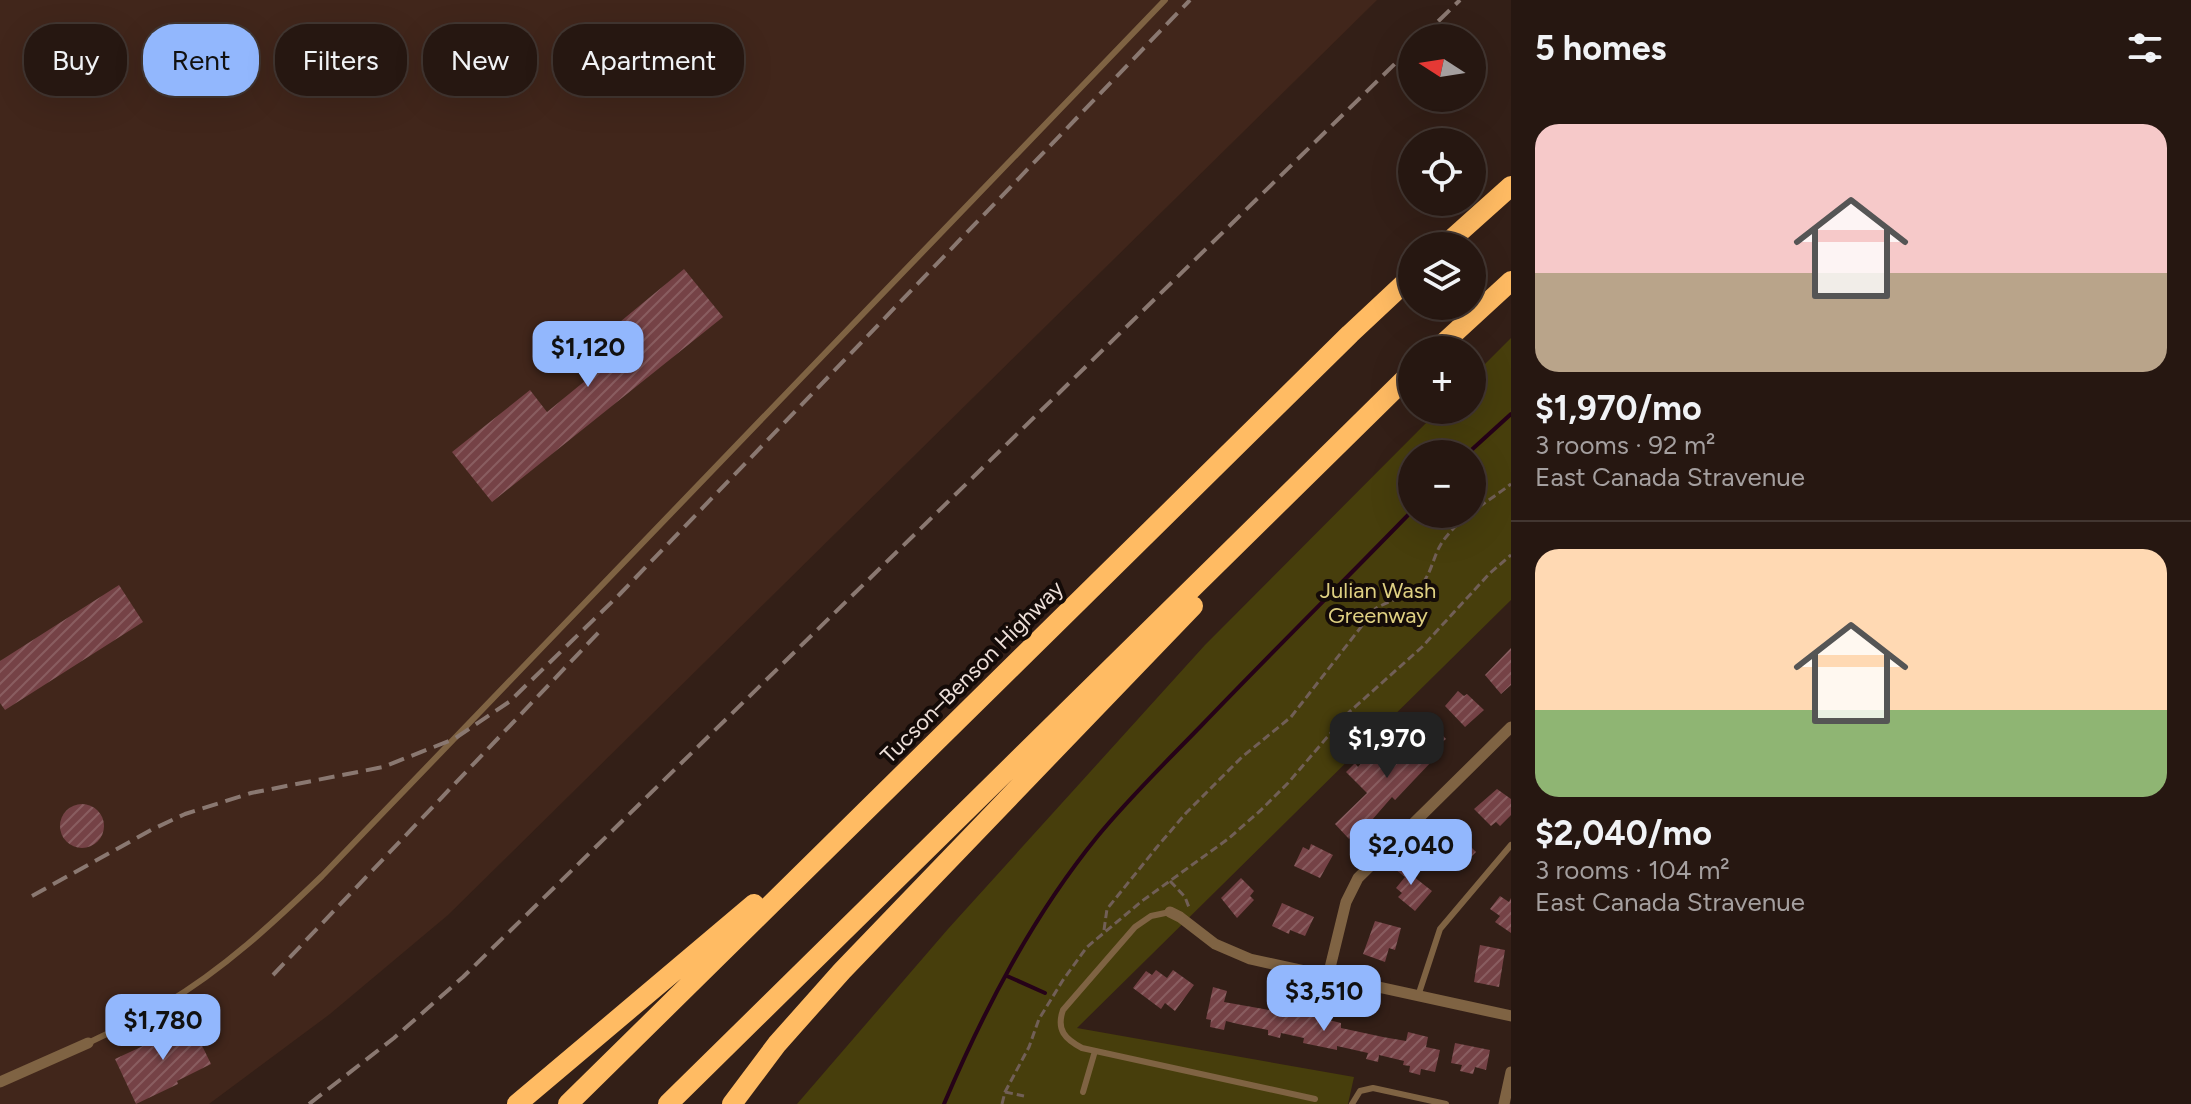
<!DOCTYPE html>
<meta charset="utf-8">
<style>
body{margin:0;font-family:Figtree,sans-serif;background:#32241f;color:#f1f3f6;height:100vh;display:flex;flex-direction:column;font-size:30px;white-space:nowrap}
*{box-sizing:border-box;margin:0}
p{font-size:26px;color:#a49f9f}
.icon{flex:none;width:44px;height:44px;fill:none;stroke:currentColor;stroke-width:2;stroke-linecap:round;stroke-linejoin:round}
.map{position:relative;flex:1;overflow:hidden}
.sheet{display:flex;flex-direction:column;background:#261711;width:680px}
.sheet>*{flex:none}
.guide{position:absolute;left:24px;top:24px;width:760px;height:72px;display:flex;gap:16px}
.needle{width:52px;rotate:282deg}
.controls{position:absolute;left:1398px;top:24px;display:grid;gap:16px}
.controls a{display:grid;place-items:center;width:88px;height:88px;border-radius:50%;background:#261711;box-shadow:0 8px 32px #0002,0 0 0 2px #423631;font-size:40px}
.price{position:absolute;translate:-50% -68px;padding:0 18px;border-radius:16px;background:#92b7fd;color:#111;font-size:26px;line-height:52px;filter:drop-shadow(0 2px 4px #0008)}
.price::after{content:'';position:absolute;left:50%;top:48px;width:24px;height:18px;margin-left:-12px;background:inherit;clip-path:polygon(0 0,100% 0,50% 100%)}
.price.current{background:#222;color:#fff}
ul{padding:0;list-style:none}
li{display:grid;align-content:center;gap:16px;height:424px;padding:0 24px}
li+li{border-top:2px solid #423631}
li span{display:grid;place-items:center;height:248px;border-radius:24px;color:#555}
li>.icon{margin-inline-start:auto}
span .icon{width:144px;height:144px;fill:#fffc;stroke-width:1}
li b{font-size:34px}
h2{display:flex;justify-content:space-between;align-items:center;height:96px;padding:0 24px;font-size:34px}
.tag{padding:0 28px;border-radius:32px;background:#261711;box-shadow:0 8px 32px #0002,0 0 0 2px #423631;font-size:28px;line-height:72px}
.tag.current{background:#92b7fd;color:#111}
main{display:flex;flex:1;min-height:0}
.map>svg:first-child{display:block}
.built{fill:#41261b}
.park{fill:#473e0c;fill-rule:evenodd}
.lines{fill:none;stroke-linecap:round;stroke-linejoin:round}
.stream{stroke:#260218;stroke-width:4}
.building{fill:url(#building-hatch)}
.path{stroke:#715f57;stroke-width:3;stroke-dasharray:8 4;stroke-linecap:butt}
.service{stroke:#7f6343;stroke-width:6}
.minor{stroke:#7f6343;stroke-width:11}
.motorway{stroke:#ffbb63;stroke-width:20}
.rail{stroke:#8a7871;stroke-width:4;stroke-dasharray:16 8;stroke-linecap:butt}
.labels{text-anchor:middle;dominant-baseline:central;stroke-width:8;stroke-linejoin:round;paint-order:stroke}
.park-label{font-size:22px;fill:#dfd082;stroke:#140b08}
.street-label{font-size:22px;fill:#eee0da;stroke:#140b08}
</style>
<main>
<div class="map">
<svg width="1511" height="1104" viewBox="0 0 1511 1104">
<defs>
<pattern id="building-hatch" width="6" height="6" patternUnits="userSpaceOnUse" patternTransform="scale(2)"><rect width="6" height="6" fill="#754246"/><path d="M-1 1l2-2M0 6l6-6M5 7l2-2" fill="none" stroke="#895d60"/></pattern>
</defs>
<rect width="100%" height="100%" fill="#331f17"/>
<!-- built -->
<path class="built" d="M0,0H1377L448,915L330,1014L209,1104H0Z"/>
<!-- park -->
<path class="park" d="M1511,338V600L1077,1028L1354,1077L1348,1104H797L948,929L1205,645L1439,410H1472V377ZM1412,454H1472V514H1412Z"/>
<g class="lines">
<!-- stream -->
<path class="stream" d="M1467,454L1511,414
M1007,976L1045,993
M944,1104C984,1010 1032,917 1097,837C1129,798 1165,763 1200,727C1270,654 1342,583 1412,511"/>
</g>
<!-- building -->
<path class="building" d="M684,269L723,317L492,502L452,452L530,390L547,412L624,349L609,331Z
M119,585L143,622L5,710L0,703V661Z
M1511,648V685L1501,694L1485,675Z
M1458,691L1464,696L1467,694L1484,710L1465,727L1445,706Z
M1435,727L1446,739L1436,747L1439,749L1431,757L1433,760L1395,800L1392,797L1365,828L1362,826L1349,839L1335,824L1367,793L1346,772L1355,763L1358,767L1368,756L1375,763L1383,756L1390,763L1416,737L1419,741Z
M1497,789L1511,799V815L1500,826L1496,822L1491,826L1474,809Z
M60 826a22 22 0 1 1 44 0a22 22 0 1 1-44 0Z
M1455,831L1476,852L1464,864L1457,857L1444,870L1428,854Z
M1311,844L1333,855L1320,878L1294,866L1303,847L1309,850Z
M1404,858L1414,866L1409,873L1432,891L1415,911L1398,897L1402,893L1396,888L1405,877L1395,869Z
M1241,878L1254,891L1250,896L1254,900L1237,918L1221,898Z
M1500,896L1509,902L1511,898V933L1495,922L1500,916L1490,909Z
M1282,903L1314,917L1305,936L1290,930L1289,934L1272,926Z
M1375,921L1401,928L1395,950L1389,948L1385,962L1363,954Z
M1480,945L1505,950L1499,987L1474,982Z
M1156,970L1167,978L1173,970L1194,985L1175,1011L1165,1003L1161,1009L1133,988L1146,971L1152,975Z
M1213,987L1227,991L1224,1002L1308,1017L1310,1009L1331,1013L1329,1020L1341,1023V1028L1383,1037L1406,1041L1408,1032L1428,1037L1426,1047L1440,1050L1435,1072L1421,1069L1420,1075L1409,1072L1410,1066L1403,1065L1404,1061L1379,1055L1378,1062L1366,1059L1368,1053L1337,1046V1050L1303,1043L1304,1038L1281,1033L1280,1038L1268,1035V1030L1238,1024L1226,1021L1224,1030L1210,1027L1211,1020L1206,1019Z
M188,1017L211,1064L177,1081L178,1084L136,1104L115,1059L173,1032L170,1026Z
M1455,1043L1490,1050L1486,1070L1475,1067L1473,1074L1460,1071L1462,1065L1451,1063Z"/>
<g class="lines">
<!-- path -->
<path class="path" d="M1170,881L1185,897L1190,910
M1104,930L1107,909L1157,847L1186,813L1242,757L1291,717L1375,609C1389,600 1408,597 1420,586C1432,574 1433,555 1443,541C1459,518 1489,501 1511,484
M1005,1092L1024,1096
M1002,1104L1005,1092L1029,1047L1039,1019L1063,980L1087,947L1142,901L1228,839L1261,810L1288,783L1347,714L1422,647L1490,573L1511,555"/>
<!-- service -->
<path class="service" d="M1170,912L1151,916L1135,927L1063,1010C1056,1030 1065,1039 1082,1048L1315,1099
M1418,996L1440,929L1511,845
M88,1043C114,1030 141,1019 165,1004C224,969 273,923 322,876L1165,0
M1083,1092L1095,1051
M1352,1104L1360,1091L1373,1088L1446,1104"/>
<!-- minor -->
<path class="minor" d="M1170,912L1180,917L1215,944L1250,959L1511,1016
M1328,976L1346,902L1358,878L1511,727
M0,1082L88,1043
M1504,1104L1511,1072"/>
<!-- motorway -->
<path class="motorway" d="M1444,246L1511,186
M1436,350L1511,281
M517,1104L754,904
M568,1104L1350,334L1412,276
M668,1104L1412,372
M732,1104L777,1044L842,971L1193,606"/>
<!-- rail -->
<path class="rail" d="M1421,38L1460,0
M32,896L153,829L185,814L251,793L383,767L454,739L509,702L618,596L1190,0
M273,975L599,632
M309,1104L394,1038L463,977L1412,47"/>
</g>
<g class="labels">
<!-- park labels -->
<g class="park-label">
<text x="1378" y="590">Julian Wash<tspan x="1378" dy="25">Greenway</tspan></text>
</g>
<!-- street labels -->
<g class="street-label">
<text transform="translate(972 672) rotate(-45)">Tucson–Benson Highway</text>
</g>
</g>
</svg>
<div class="controls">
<a><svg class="needle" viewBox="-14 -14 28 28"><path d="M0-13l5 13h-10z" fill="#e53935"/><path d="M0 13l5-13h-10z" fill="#a49f9f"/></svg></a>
<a><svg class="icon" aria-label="locate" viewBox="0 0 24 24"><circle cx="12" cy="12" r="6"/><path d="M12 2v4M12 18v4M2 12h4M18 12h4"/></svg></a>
<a><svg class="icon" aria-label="layers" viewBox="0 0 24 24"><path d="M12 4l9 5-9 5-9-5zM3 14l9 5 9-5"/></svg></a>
<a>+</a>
<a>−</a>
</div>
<b class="price" style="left:588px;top:389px">$1,120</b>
<b class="price current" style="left:1387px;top:780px">$1,970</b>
<b class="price" style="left:1411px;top:887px">$2,040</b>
<b class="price" style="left:1324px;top:1033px">$3,510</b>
<b class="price" style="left:163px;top:1062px">$1,780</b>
<div class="guide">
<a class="tag">Buy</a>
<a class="tag current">Rent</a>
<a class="tag">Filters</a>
<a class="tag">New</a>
<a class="tag">Apartment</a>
</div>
</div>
<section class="sheet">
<h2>5 homes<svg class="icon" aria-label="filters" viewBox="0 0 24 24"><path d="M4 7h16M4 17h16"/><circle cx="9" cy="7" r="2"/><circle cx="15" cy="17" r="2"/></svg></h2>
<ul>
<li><span style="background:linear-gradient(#f6c9c9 60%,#b9a48a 0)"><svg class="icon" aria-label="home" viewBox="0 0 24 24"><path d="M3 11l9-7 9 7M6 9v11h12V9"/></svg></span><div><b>$1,970/mo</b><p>3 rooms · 92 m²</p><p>East Canada Stravenue</p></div></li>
<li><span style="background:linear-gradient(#ffd9b3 65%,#8fb573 0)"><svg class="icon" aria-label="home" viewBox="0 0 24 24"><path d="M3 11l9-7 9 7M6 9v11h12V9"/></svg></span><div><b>$2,040/mo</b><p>3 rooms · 104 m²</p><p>East Canada Stravenue</p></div></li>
</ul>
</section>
</main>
